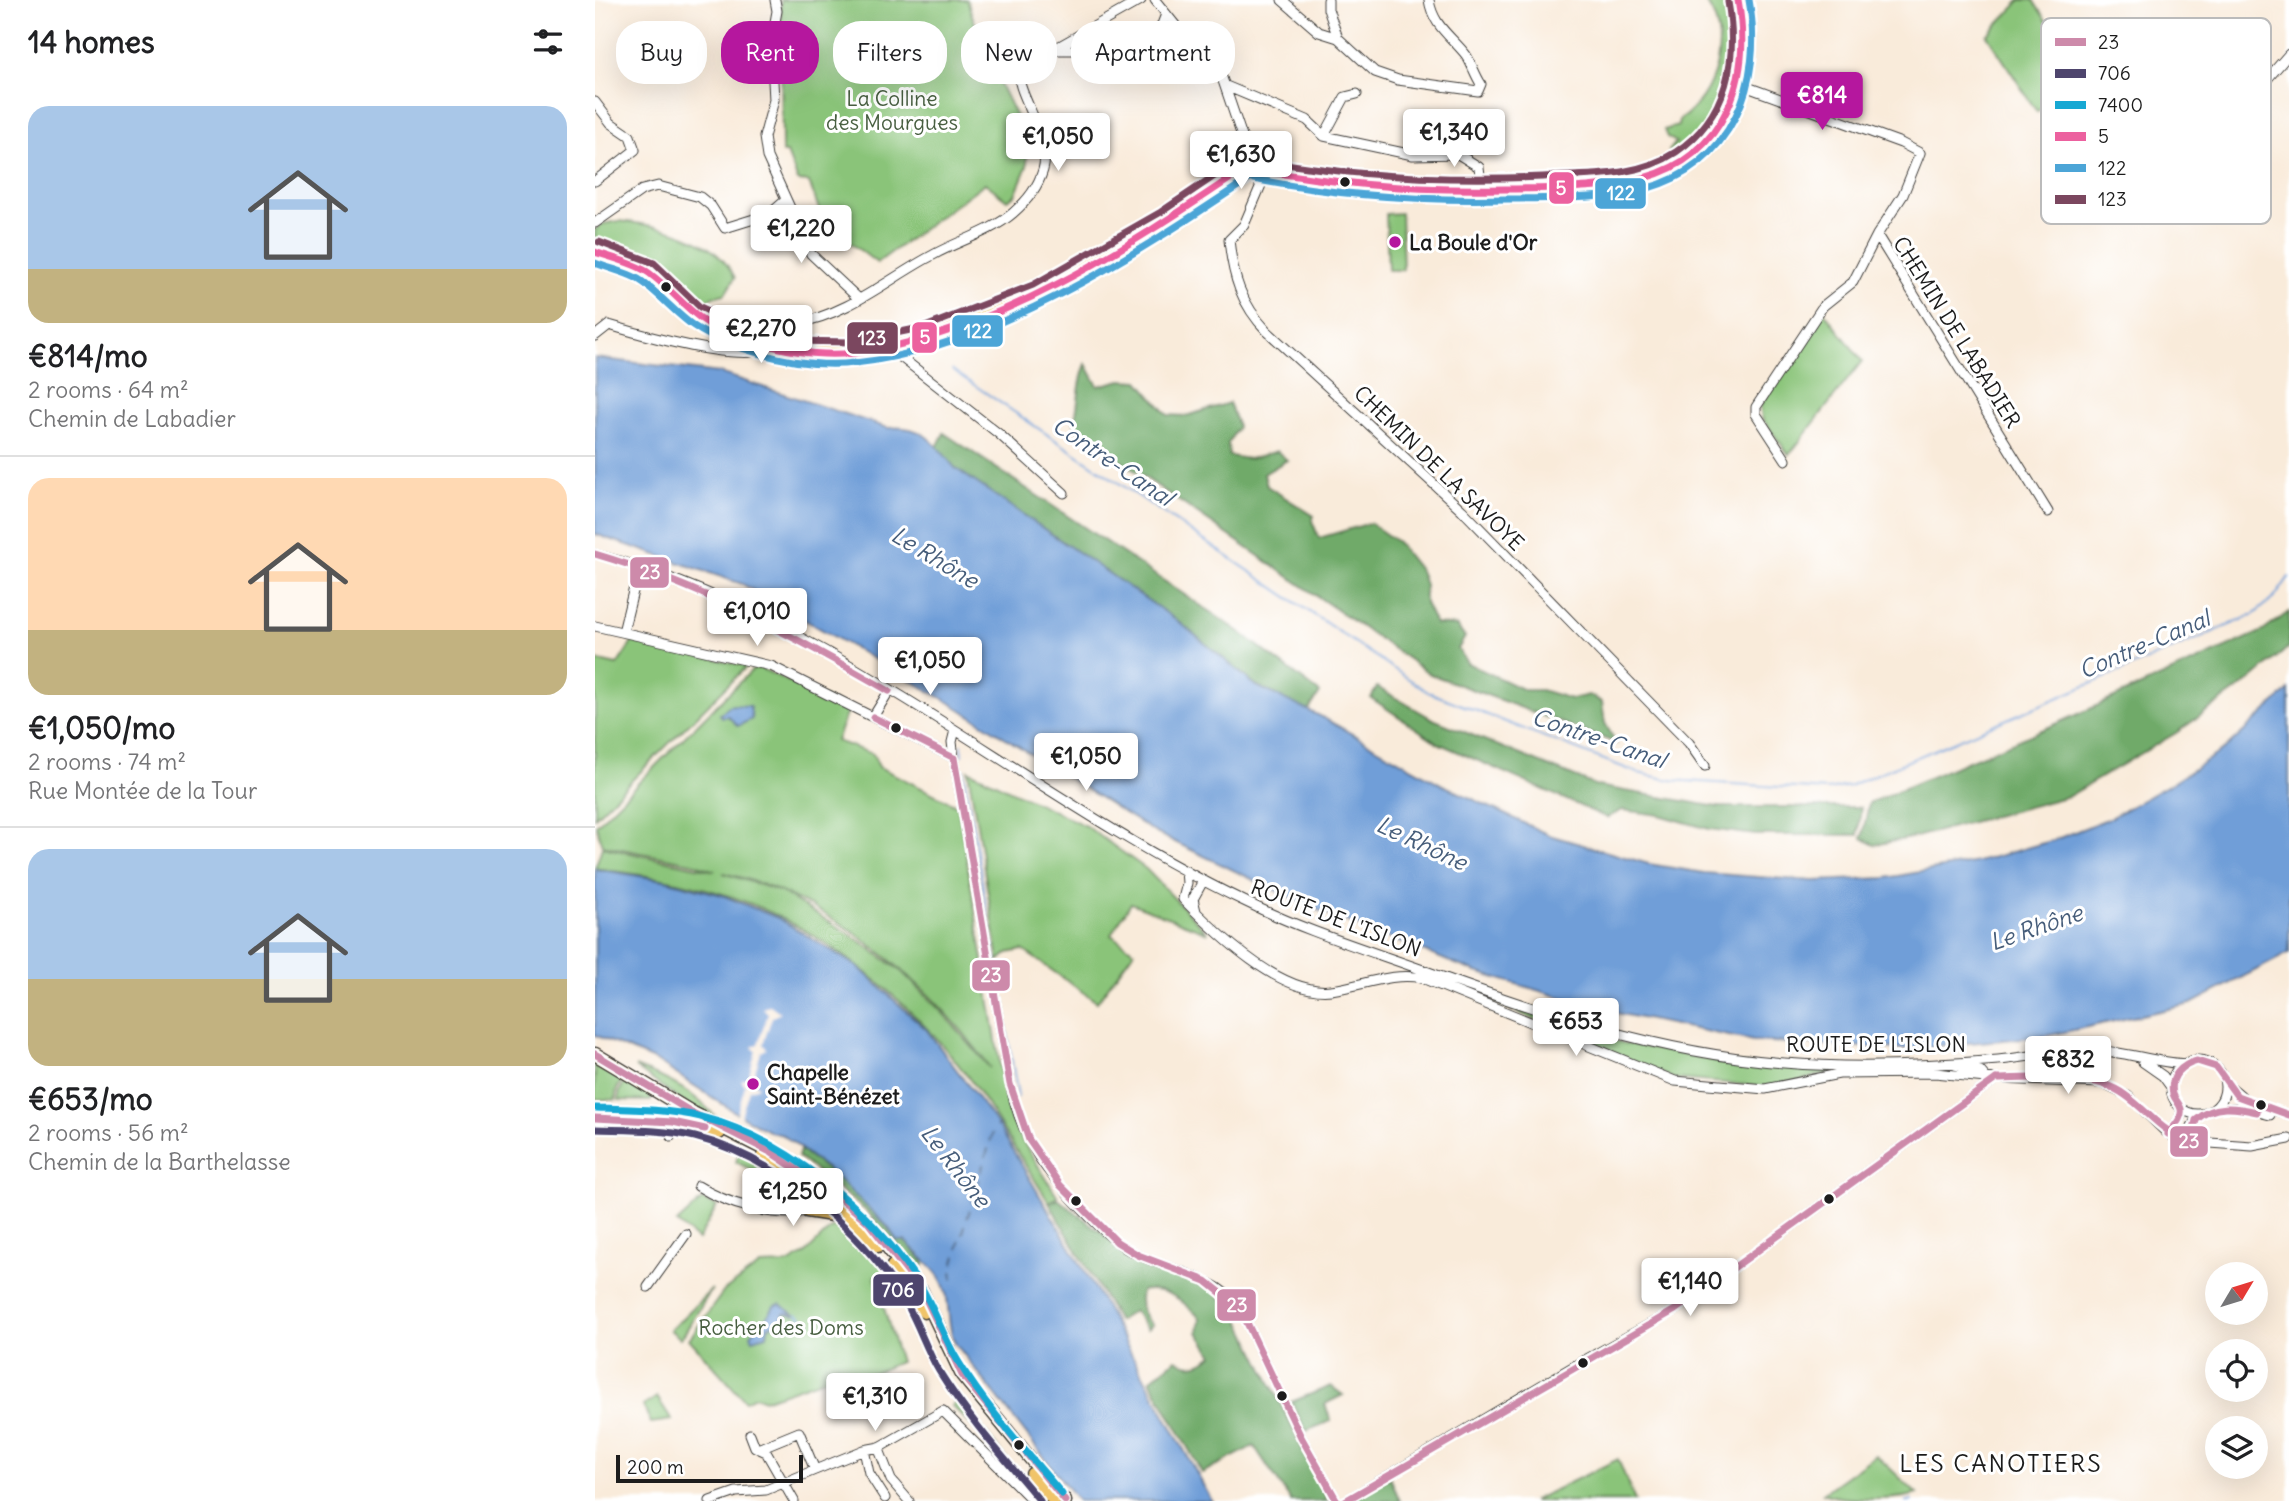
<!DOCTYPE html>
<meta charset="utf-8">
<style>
body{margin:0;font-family:Delius,sans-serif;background:#f2f2f2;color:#202124;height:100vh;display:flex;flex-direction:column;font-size:26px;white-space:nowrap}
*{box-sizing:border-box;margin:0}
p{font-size:23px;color:#757577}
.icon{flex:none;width:38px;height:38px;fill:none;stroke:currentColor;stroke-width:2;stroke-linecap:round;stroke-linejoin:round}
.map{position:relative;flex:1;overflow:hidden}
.drawer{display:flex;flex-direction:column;background:#fff;width:595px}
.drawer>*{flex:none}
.top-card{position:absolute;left:21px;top:21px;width:665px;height:63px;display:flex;gap:14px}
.needle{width:46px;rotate:52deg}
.buttons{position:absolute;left:1610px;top:1262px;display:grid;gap:14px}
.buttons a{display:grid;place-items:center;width:63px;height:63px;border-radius:50%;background:#fff;box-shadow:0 7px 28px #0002;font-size:35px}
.scale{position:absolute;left:21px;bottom:18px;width:187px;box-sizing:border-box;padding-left:7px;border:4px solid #1c1c1c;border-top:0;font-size:19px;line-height:24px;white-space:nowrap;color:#1c1c1c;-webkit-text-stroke:5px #fff;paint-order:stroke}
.price{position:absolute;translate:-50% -60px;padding:0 16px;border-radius:7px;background:#fff;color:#222;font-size:23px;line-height:46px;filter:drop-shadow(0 2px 4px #0008)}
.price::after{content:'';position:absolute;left:50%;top:42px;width:21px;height:16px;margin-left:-10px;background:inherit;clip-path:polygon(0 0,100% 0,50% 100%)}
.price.on{background:#b5179e;color:#fff}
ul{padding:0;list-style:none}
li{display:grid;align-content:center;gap:14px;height:371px;padding:0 28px}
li+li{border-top:2px solid #e0e0e0}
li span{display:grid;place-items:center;height:217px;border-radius:21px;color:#555}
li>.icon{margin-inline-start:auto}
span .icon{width:126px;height:126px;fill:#fffc;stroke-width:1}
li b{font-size:30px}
h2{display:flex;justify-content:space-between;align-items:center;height:84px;padding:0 28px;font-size:30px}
.pill{padding:0 24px;border-radius:28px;background:#fff;box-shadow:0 7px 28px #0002;font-size:24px;line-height:63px}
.pill.on{background:#b5179e;color:#fff}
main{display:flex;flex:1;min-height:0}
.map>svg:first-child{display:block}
.green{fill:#8ac479;stroke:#53704a;stroke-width:2;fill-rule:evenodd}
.forest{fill:#6faa69;stroke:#466342;stroke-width:2}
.water{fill:#6f9ed8;stroke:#465d7a;stroke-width:2}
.pier{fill:#f9ebda}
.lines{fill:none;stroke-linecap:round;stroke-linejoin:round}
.stream{stroke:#6f9ed8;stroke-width:2}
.ferry{stroke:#465d7a;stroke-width:2;stroke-dasharray:9 7;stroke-linecap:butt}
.minor-casing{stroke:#3d3b38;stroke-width:11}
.major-casing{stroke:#3d3b38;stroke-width:15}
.minor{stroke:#fff;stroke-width:9}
.major{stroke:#f0c469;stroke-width:12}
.bus-1-casing{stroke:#fff;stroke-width:12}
.bus-2-casing{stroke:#fff;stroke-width:12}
.bus-3-casing{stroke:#fff;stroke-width:12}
.bus-4-casing{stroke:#fff;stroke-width:12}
.bus-5-casing{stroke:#fff;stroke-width:12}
.bus-6-casing{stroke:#fff;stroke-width:12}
.bus-1{stroke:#cd8aaa;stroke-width:7}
.bus-2{stroke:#4e456d;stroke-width:7}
.bus-3{stroke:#17a8d3;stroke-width:7}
.bus-4{stroke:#ec619f;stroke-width:7}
.bus-5{stroke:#4ca5d7;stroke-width:7}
.bus-6{stroke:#7b475f;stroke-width:7}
.bus-dot{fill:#1c1c1c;stroke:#fff;stroke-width:2.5}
.poi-dot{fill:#b5179e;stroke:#fff;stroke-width:2.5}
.labels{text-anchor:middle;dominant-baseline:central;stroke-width:6;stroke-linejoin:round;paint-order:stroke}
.park-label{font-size:21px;fill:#485f41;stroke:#fff}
.poi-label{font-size:21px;font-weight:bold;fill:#1c1c1c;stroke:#fff;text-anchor:start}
.street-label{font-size:21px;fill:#1c1c1c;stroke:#fff}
.water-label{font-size:23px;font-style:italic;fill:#465d7a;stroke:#fff}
.quarter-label{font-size:24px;letter-spacing:2px;fill:#1c1c1c;stroke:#fff}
.key{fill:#fff;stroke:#bbb;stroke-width:2}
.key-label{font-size:19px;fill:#1c1c1c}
.line-badge{stroke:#fff;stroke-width:2.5}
.badge-label{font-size:19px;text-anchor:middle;font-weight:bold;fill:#fff}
</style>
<main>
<section class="drawer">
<h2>14 homes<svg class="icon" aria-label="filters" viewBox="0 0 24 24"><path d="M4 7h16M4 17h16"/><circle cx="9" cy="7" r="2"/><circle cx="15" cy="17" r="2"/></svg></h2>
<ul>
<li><span style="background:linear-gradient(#a9c7e8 75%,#c2b280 0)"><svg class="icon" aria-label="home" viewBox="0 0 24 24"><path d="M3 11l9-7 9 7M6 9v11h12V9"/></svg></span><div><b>€814/mo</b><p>2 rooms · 64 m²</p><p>Chemin de Labadier</p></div></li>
<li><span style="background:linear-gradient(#ffd9b3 70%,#c2b280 0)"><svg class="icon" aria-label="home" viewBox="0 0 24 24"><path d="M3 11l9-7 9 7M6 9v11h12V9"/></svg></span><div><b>€1,050/mo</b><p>2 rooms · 74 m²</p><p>Rue Montée de la Tour</p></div></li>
<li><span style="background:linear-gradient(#a9c7e8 60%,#c2b280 0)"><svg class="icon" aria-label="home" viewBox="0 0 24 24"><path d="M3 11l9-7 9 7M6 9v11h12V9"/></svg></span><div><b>€653/mo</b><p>2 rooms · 56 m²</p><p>Chemin de la Barthelasse</p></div></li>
</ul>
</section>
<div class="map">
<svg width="1694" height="1501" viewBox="0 0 1694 1501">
<rect width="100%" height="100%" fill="#fff"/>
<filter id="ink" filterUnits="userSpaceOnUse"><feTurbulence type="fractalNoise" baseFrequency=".0143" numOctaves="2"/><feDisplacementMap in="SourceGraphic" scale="14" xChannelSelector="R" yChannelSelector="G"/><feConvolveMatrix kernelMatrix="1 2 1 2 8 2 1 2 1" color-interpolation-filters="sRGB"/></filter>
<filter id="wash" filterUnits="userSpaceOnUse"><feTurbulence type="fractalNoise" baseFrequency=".00686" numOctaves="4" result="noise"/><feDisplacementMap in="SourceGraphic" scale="28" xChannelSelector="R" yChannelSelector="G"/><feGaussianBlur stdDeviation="1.57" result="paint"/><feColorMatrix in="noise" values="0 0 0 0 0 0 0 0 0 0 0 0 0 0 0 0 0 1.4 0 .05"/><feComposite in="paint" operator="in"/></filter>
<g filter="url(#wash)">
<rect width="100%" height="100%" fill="#f9ebda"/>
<!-- green -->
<path class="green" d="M186,0H372L379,21L398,49L400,74L427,129L432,156V166L420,195L412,200L390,183L282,263L229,223L214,182L203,181L192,153H187Z
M1109,0H1129C1137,12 1138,22 1140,36C1147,87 1124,131 1079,157L1074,151L1081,142L1072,137L1069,130L1083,126L1084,120C1120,98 1139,35 1109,0Z
M1426,0H1438L1484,71L1442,112L1392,35Z
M1039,186L1049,190V194L980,197L976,194Z
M806,213L808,270H793L791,214Z
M24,221C65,225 121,237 140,278L130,294L118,297L104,309L63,270L47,259L0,239V230L7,224Z
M1228,310L1267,361L1194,455L1167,418L1165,406Z
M38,641L152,666L0,817V660L22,665Z
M165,668L253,709L241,741L278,754L284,767L363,806L408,1083L427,1140L463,1197L454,1202C427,1161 402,1117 373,1077C314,998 221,922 125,893C84,880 42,874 0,868L7,847L120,871L101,864L7,845L1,825L157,670ZM128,873C231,895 336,983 395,1068L347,1012L307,972L265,941L186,892Z
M373,770L491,826L551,869L613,933L536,903L516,935L539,951L502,1002L428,950L413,953L404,961Z
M896,1001L1028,1043L1141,1064L1245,1070L1180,1087L1079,1079Z
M0,1060L29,1077L22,1089L20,1100L0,1099Z
M40,1067C77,1080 101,1093 126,1123L86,1101Z
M32,1078L57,1095L56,1101L23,1100L25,1090Z
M145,1148L197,1187L195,1190L141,1162Z
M107,1200L122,1206L103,1240L82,1223Z
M237,1227L255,1232L257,1239L268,1250L275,1247L312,1295L308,1298L280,1277L305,1362L279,1373L237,1376L169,1400L160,1396L150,1401L94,1339L129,1291L165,1265L192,1264L210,1254Z
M117,1289L89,1334L85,1338L75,1330Z
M62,1397L77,1420L56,1423L48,1406Z
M364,1399L412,1460L357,1406Z
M1281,1455L1322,1494C1300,1501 1247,1501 1228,1493Z
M1023,1459L1040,1501H937Z"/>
<!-- forest -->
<path class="forest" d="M491,364L503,386L526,380L544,381L573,415L591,416L634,403L643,427L633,443L634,456L654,459L682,451L692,460L669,474L672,486L719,516L717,521L724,538L775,523L802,542L825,571L830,585V603L840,624L861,626L870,637L863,649L872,663L929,690H946L976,699L994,695L1007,702L1010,723L1021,743L835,674L484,432L479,422C485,402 482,384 491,364Z
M349,433L645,632L725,693L713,711L661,685L583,621L360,468L342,447Z
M1694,612V647L1657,679L1581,733L1474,796L1321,837L1279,845L1267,838L1274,803L1468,721L1668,631Z
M782,687L838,719L1002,786L1123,807H1266L1263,835H1161L1114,829L1064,815L1027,810L1012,818L843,743L776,698Z
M205,1150C240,1175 278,1204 302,1241H310L329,1262L328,1267L318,1263L271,1211L203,1157Z
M463,1199L547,1263L619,1290L644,1318L733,1501H696L659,1446L607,1473L555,1380L581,1359C595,1369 605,1365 618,1355L603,1332L605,1318C588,1301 572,1286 546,1291C543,1305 547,1314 557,1325L552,1329L539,1311L523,1321L454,1203Z
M736,1386L748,1395L730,1404L736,1421L711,1431L696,1402Z
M795,1477L805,1501H753Z"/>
<!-- water -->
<path class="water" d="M0,358L125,373L293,428C329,424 339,443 360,468L583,621L661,686L725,716L848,785L954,835L1054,864L1109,873L1219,881L1291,878L1382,862L1459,840L1515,818L1577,783L1631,748L1694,690V953L1596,1004L1452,1036L1307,1049L1158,1041L1016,1012L881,972L715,907L561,833L357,704L147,584L0,534Z
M135,705L155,706L157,719L143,726L133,716L126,717L125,714Z
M0,869L70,880L127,895L183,918L263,967L331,1029L403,1125L509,1304L617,1501H483L360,1343C350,1323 357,1297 345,1278C337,1265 321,1253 310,1241H302L293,1227L237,1173L188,1135L175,1132L146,1116L61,1061L0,1035Z
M185,1304L201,1315L189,1313L186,1321L173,1327L172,1335L158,1339L156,1335C162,1323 172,1321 179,1306Z"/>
<!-- pier -->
<path class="pier" d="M175,1005L186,1013L177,1017L168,1044L172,1049L166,1052L157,1081L164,1087L154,1090L145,1119L141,1117L150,1085L146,1080L153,1078L161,1051L157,1047L163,1044L173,1013L168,1008Z"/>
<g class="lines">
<!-- stream -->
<path class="stream" d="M357,370L833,692L1043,773L1075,780L1233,790L1254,786L1658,615L1680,597L1694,577
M367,755V745
M368,770L423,1097
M496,1212L518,1232
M202,1314L215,1324
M1312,1501H1317"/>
<!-- ferry -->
<path class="ferry" d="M358,1280L357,1269L399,1129L403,1125"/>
</g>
</g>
<g filter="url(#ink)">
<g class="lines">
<!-- minor casing -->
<g class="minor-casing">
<path id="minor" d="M180,0L182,11L176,44L179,100L169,137L172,157L216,254L264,299
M560,0L581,26L624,69L655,160
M687,0L724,32L743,38L780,72L803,80L883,91L886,84C880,75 877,64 871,55C856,36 838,26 834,0
M733,0V9L743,38
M458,50H512L616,59
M556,53L571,14
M1144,84L1306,143L1325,153L1308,195L1282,235L1453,512
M631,86L712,120L729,136L818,155L863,154L884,167L887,191
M0,102L16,123L35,136L40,150L0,181
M729,136L750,97L762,94
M853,149L870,148
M1601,161L1694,54
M657,174L666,185L649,225L634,240C638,277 646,304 672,331L867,510L1094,743L1110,766
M0,223L47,190L63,186L105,197L116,206L130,228L175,214L191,200
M108,322C120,308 180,326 201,323C253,315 294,278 338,255C363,241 396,232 418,213C431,202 443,187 448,170C458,136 419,92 424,69L546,0
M0,336L14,325C51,336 143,363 178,348
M287,349L307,358L404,434L469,493
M1191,460L1161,414V407L1228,306L1258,282L1282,235
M0,554C239,617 429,796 649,901C705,929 766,948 825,969C944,1012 1061,1053 1189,1063C1260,1069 1332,1066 1403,1060C1434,1057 1466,1050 1497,1050C1528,1051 1558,1062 1590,1064
M0,626L176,666L359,758
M28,632L44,567
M278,717L294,691
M360,730L357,742L359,758L415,1084C428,1143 451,1173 493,1215C508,1230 523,1246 543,1255C580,1272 618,1275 645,1308L706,1437L742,1501
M591,871L592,883L588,899C621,933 686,996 736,990C766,986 797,972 827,978L1080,1081L1170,1089L1244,1074L1340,1073L1401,1079L1506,1083L1533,1096L1573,1134L1587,1141L1657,1146L1694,1139
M601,911L598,899L608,881
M1576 1087a27 27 0 1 1 54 0a27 27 0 1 1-54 0Z
M1548,1062L1568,1076L1576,1087
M1360,1065L1385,1071L1391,1078
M1630,1082L1651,1100L1694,1115
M1621,1107L1647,1108L1675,1115
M1573,1134L1585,1118L1586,1108
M76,1136L78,1122
M1596,1142L1597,1126L1604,1114
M103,1186C131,1204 180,1218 212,1211
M53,1287L91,1234
M155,1434L160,1447L171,1452L199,1501
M283,1447L296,1480L314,1501
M165,1448L204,1432L220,1470
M269,1450L274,1473L290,1498
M115,1501L141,1492L171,1490L269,1450L285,1447L348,1411L438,1501
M750,1501L981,1365L1080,1310L1401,1079"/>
</g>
<!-- major casing -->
<g class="major-casing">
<path id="major" d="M661,169C759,191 862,192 962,187C995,185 1030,186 1061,174C1133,145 1162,72 1143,0
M646,171V163L653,159L658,162L661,169
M0,252L53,272L99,316L137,334L194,351L258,353L333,337L443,295L572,221L646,171
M0,1054L98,1113L177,1153L246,1199L272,1221L327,1291L367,1375L470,1501
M0,1118L78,1122L124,1133
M168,1156L206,1191L205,1205
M206,1181L256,1219L283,1246
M212,1211L250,1217
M298,1266L329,1312
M437,1474L459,1501"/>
</g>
<!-- minor -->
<use href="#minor" class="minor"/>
<!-- major -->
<use href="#major" class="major"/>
<!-- bus-1 casing -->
<g class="bus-1-casing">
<path id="bus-1" d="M0,554C105,585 199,636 294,691
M278,717L359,758
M359,758L415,1084L434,1140L465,1185L522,1242L543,1255L611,1281L645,1308L706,1437L742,1501
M0,1054L98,1113L177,1153L246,1199L272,1221L327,1291L367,1375L470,1501
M1401,1079C1441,1079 1495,1070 1530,1095C1553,1111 1568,1134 1596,1142
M0,1118L78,1122L110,1129
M1573,1134C1578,1127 1588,1119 1586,1109C1585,1104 1580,1100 1578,1094C1574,1076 1587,1065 1602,1061L1621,1067L1642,1096L1694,1115
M1596,1142L1601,1120C1619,1104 1640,1107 1662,1112
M750,1501L1080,1310L1401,1079"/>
</g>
<!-- bus-2 casing -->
<g class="bus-2-casing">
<path id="bus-2" d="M0,1129C33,1130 68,1129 100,1137C180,1157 258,1224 304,1291C321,1316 329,1346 344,1371C373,1418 410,1459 445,1501"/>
</g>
<!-- bus-3 casing -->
<g class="bus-3-casing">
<path id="bus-3" d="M1,1108C36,1109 72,1109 106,1117C191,1138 274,1209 322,1280C339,1306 347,1335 363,1361C392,1409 431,1451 467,1494"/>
</g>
<!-- bus-4 casing -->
<g class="bus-4-casing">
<path id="bus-4" d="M661,169C744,185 826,191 910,189C955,188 1005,190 1049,178C1132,155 1157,77 1143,0
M0,252C17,258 40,263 54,273C88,298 95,320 139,335C177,348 219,358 259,353C399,335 532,248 646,171"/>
</g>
<!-- bus-5 casing -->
<g class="bus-5-casing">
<path id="bus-5" d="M659,179C743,196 827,201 913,199C957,198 1006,200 1050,189C1138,165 1169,82 1154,0
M0,263C15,269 37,273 49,283C82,309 91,329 135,344C174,358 218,368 260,363C397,348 540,255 652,180"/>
</g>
<!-- bus-6 casing -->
<g class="bus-6-casing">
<path id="bus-6" d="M663,159C757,177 852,181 948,177C992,175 1042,178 1081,152C1133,117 1143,59 1133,2
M4,242L59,263L105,307L141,324L196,341L257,342L330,327L438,285L566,212L640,162"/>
</g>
<!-- bus-1 -->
<use href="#bus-1" class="bus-1"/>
<!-- bus-2 -->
<use href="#bus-2" class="bus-2"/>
<!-- bus-3 -->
<use href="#bus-3" class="bus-3"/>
<!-- bus-4 -->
<use href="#bus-4" class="bus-4"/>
<!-- bus-5 -->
<use href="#bus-5" class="bus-5"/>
<!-- bus-6 -->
<use href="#bus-6" class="bus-6"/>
</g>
</g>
<!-- markers -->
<g class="bus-dot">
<circle cx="750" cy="182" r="6"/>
<circle cx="71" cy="287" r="6"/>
<circle cx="301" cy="728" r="6"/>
<circle cx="1666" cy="1105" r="6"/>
<circle cx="1234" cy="1199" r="6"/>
<circle cx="481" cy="1201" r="6"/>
<circle cx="988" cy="1363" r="6"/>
<circle cx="687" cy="1396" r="6"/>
<circle cx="424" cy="1445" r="6"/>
</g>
<g class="poi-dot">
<circle cx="800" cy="242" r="7"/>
<circle cx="158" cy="1084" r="7"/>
</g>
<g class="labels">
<!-- park labels -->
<g class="park-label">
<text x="297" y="98">La Colline<tspan x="297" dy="24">des Mourgues</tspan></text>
<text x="186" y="1327">Rocher des Doms</text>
</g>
<!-- poi labels -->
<g class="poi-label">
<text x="814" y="242">La Boule d'Or</text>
<text x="172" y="1072">Chapelle<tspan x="172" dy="24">Saint-Bénézet</tspan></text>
</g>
<!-- street labels -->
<g class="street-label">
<text transform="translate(1362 332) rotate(58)">CHEMIN DE LABADIER</text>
<text transform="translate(844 468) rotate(44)">CHEMIN DE LA SAVOYE</text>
<text transform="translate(741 918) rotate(21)">ROUTE DE L'ISLON</text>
<text x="1281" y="1044">ROUTE DE L'ISLON</text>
</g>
<!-- water labels -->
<g class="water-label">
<text transform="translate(518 461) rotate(34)">Contre-Canal</text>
<text transform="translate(340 557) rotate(31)">Le Rhône</text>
<text transform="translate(1549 644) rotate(-23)">Contre-Canal</text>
<text transform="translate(1004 738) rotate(19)">Contre-Canal</text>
<text transform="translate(827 843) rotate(25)">Le Rhône</text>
<text transform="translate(1441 927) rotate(-19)">Le Rhône</text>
<text transform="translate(361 1166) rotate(52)">Le Rhône</text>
</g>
<!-- quarter labels -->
<g class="quarter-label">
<text x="1406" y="1463">LES CANOTIERS</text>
</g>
</g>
<!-- legend -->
<rect x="1446" y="18" width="230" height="206" rx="10" class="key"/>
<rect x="1460" y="38" width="31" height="8" fill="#cd8aaa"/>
<rect x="1460" y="69" width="31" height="9" fill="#4e456d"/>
<rect x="1460" y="101" width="31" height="8" fill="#17a8d3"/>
<rect x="1460" y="132" width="31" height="9" fill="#ec619f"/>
<rect x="1460" y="164" width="31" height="8" fill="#4ca5d7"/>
<rect x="1460" y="195" width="31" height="9" fill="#7b475f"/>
<g class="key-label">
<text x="1503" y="49">23</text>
<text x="1503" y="80">706</text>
<text x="1503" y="112">7400</text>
<text x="1503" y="143">5</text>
<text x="1503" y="175">122</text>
<text x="1503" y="206">123</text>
</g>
<g class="line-badge">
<rect x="953" y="171" width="27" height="34" rx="7" fill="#ec619f"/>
<rect x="999" y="177" width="53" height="33" rx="7" fill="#4ca5d7"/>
<rect x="356" y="314" width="53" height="34" rx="7" fill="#4ca5d7"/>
<rect x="316" y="321" width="27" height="33" rx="7" fill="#ec619f"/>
<rect x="251" y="321" width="53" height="34" rx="7" fill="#7b475f"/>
<rect x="34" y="556" width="41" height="33" rx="7" fill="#cd8aaa"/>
<rect x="376" y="959" width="40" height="33" rx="7" fill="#cd8aaa"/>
<rect x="1574" y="1125" width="40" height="33" rx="7" fill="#cd8aaa"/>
<rect x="277" y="1273" width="53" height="34" rx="7" fill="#4e456d"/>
<rect x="621" y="1288" width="41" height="34" rx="7" fill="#cd8aaa"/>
</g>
<g class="badge-label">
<text x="966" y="195">5</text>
<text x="1026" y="200">122</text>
<text x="383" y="338">122</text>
<text x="330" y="344">5</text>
<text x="277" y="345">123</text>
<text x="55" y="579">23</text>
<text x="396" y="982">23</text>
<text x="1594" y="1148">23</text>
<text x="303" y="1297">706</text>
<text x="642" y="1312">23</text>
</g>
</svg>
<div class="buttons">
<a><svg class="needle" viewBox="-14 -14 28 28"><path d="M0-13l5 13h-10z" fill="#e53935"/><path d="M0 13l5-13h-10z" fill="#757577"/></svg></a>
<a><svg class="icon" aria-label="locate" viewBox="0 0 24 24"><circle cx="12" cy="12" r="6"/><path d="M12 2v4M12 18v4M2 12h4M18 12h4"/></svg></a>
<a><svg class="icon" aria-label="layers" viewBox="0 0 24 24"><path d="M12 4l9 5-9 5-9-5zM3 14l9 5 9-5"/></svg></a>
</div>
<div class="scale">200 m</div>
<b class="price on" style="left:1227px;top:132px">€814</b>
<b class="price" style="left:859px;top:169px">€1,340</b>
<b class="price" style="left:463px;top:173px">€1,050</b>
<b class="price" style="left:646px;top:191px">€1,630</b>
<b class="price" style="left:206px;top:265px">€1,220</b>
<b class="price" style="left:166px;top:365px">€2,270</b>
<b class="price" style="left:162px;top:648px">€1,010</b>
<b class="price" style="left:335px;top:697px">€1,050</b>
<b class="price" style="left:491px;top:793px">€1,050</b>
<b class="price" style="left:981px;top:1058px">€653</b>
<b class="price" style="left:1473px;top:1096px">€832</b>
<b class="price" style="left:198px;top:1228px">€1,250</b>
<b class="price" style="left:1095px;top:1318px">€1,140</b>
<b class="price" style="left:280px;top:1433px">€1,310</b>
<div class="top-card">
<a class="pill">Buy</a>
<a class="pill on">Rent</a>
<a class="pill">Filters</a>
<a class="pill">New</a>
<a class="pill">Apartment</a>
</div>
</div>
</main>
